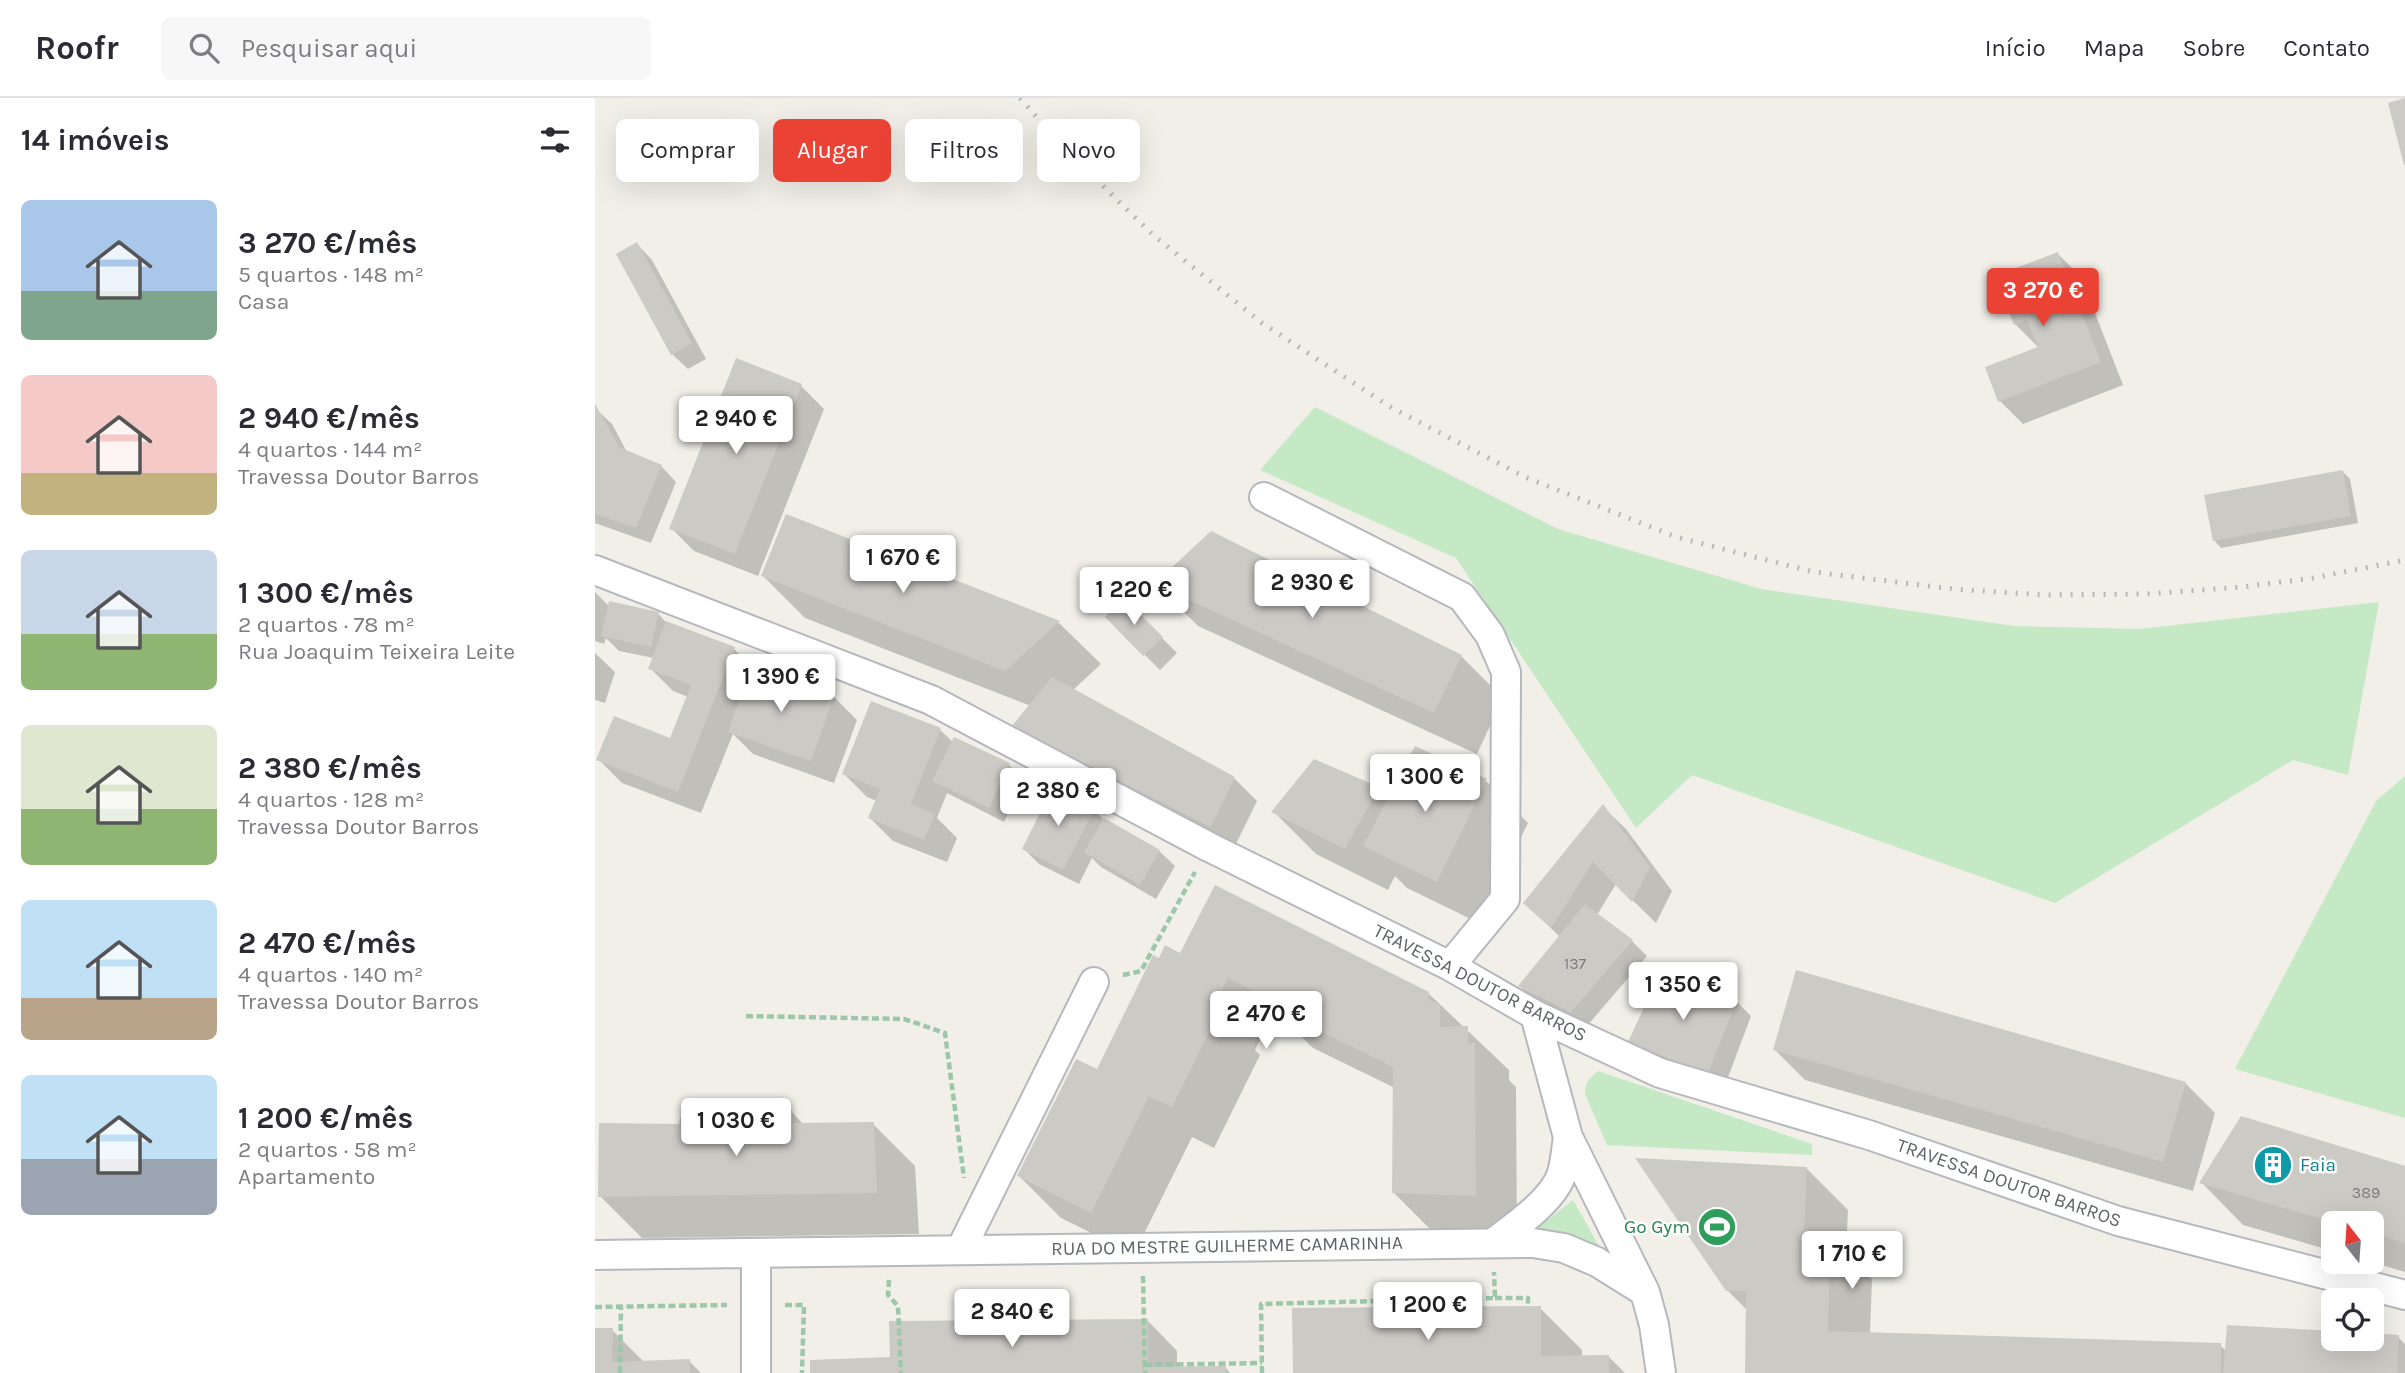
<!DOCTYPE html>
<html lang="pt">
<meta charset="utf-8">
<style>
body{margin:0;font-family:Karla,sans-serif;background:#f7f7f7;color:#2b2b33;height:100vh;display:flex;flex-direction:column;font-size:26px;white-space:nowrap}
*{box-sizing:border-box;margin:0}
p{font-size:23px;color:#7c7c81}
.icon{flex:none;width:38px;height:38px;fill:none;stroke:currentColor;stroke-width:2;stroke-linecap:round;stroke-linejoin:round}
.map{position:relative;flex:1;overflow:hidden}
.details{display:flex;flex-direction:column;background:#fff;width:595px}
.details>*{flex:none}
.guide{position:absolute;left:21px;top:21px;width:665px;height:63px;display:flex;gap:14px}
.needle{width:46px;rotate:343deg}
.tools{position:absolute;left:1726px;top:1113px;display:grid;gap:14px}
.tools a{display:grid;place-items:center;width:63px;height:63px;border-radius:10px;background:#fff;box-shadow:0 7px 28px #0002;font-size:35px}
.price{position:absolute;translate:-50% -60px;padding:0 16px;border-radius:7px;background:#fff;color:#222;font-size:23px;line-height:46px;filter:drop-shadow(0 2px 4px #0008)}
.price::after{content:'';position:absolute;left:50%;top:42px;width:21px;height:16px;margin-left:-10px;background:inherit;clip-path:polygon(0 0,100% 0,50% 100%)}
.price.selected{background:#ea4335;color:#fff}
ul{padding:0;list-style:none}
li{display:flex;align-items:center;gap:21px;height:175px;padding:0 21px}
li span{display:grid;place-items:center;flex:none;width:196px;height:140px;border-radius:10px;color:#555}
li>.icon{margin-inline-start:auto}
span .icon{width:84px;height:84px;fill:#fffc;stroke-width:1}
li b{font-size:30px}
h2{display:flex;justify-content:space-between;align-items:center;height:84px;padding:0 21px;font-size:30px}
.tag{padding:0 24px;border-radius:10px;background:#fff;box-shadow:0 7px 28px #0002;font-size:24px;line-height:63px}
.tag.selected{background:#ea4335;color:#fff}
header{display:flex;align-items:center;gap:42px;box-sizing:border-box;height:98px;padding:0 35px;background:#fff;border-bottom:2px solid #e1e1e2}
header strong{font-size:33px}
nav{display:flex;gap:38px;margin-inline-start:auto;font-size:24px}
.search{width:490px;height:63px;background:#f7f7f7;display:flex;align-items:center;gap:18px;box-sizing:border-box;padding:0 24px;border-radius:10px;color:#7c7c81;font-size:26px}
main{display:flex;flex:1;min-height:0}
.map>svg:first-child{display:block}
.green{fill:#c5e8c5}
.shadow{fill:#0003}
.building{fill:#cccac5}
.lines{fill:none;stroke-linecap:round;stroke-linejoin:round}
.street-casing{stroke:#b5b8bc;stroke-width:32}
.path{stroke:#9cc7a9;stroke-width:4.5;stroke-dasharray:7 3.5;stroke-linecap:butt}
.street{stroke:#fff;stroke-width:28}
.rail{stroke:#b6b7b8;stroke-width:5;stroke-dasharray:2 9;stroke-linecap:butt}
.labels{text-anchor:middle;dominant-baseline:central;stroke-width:5;stroke-linejoin:round;paint-order:stroke}
.number-label{font-size:16px;fill:#7a7d7f}
.street-label{font-size:19px;fill:#5f6368;stroke:#fff}
.culture-label{font-size:19px;fill:#0d838f;stroke:#fff;text-anchor:start}
.leisure-label{font-size:19px;fill:#27864d;stroke:#fff;text-anchor:end}
</style>
<header>
<strong>Roofr</strong>
<div class="search"><svg class="icon" aria-label="search" viewBox="0 0 24 24"><circle cx="10" cy="10" r="6"/><path d="M15 15l6 6"/></svg>Pesquisar aqui</div>
<nav><a>Início</a><a>Mapa</a><a>Sobre</a><a>Contato</a></nav>
</header>
<main>
<section class="details">
<h2>14 imóveis<svg class="icon" aria-label="filters" viewBox="0 0 24 24"><path d="M4 7h16M4 17h16"/><circle cx="9" cy="7" r="2"/><circle cx="15" cy="17" r="2"/></svg></h2>
<ul>
<li><span style="background:linear-gradient(#a9c7e8 65%,#7fa58c 0)"><svg class="icon" aria-label="home" viewBox="0 0 24 24"><path d="M3 11l9-7 9 7M6 9v11h12V9"/></svg></span><div><b>3 270 €/mês</b><p>5 quartos · 148 m²</p><p>Casa</p></div></li>
<li><span style="background:linear-gradient(#f6c9c9 70%,#c2b280 0)"><svg class="icon" aria-label="home" viewBox="0 0 24 24"><path d="M3 11l9-7 9 7M6 9v11h12V9"/></svg></span><div><b>2 940 €/mês</b><p>4 quartos · 144 m²</p><p>Travessa Doutor Barros</p></div></li>
<li><span style="background:linear-gradient(#c9d6e8 60%,#8fb573 0)"><svg class="icon" aria-label="home" viewBox="0 0 24 24"><path d="M3 11l9-7 9 7M6 9v11h12V9"/></svg></span><div><b>1 300 €/mês</b><p>2 quartos · 78 m²</p><p>Rua Joaquim Teixeira Leite</p></div></li>
<li><span style="background:linear-gradient(#dfe7d0 60%,#8fb573 0)"><svg class="icon" aria-label="home" viewBox="0 0 24 24"><path d="M3 11l9-7 9 7M6 9v11h12V9"/></svg></span><div><b>2 380 €/mês</b><p>4 quartos · 128 m²</p><p>Travessa Doutor Barros</p></div></li>
<li><span style="background:linear-gradient(#bfe0f5 70%,#b9a48a 0)"><svg class="icon" aria-label="home" viewBox="0 0 24 24"><path d="M3 11l9-7 9 7M6 9v11h12V9"/></svg></span><div><b>2 470 €/mês</b><p>4 quartos · 140 m²</p><p>Travessa Doutor Barros</p></div></li>
<li><span style="background:linear-gradient(#bfe0f5 60%,#9aa5b1 0)"><svg class="icon" aria-label="home" viewBox="0 0 24 24"><path d="M3 11l9-7 9 7M6 9v11h12V9"/></svg></span><div><b>1 200 €/mês</b><p>2 quartos · 58 m²</p><p>Apartamento</p></div></li>
</ul>
</section>
<div class="map">
<svg width="1810" height="1275" viewBox="0 0 1810 1275">
<rect width="100%" height="100%" fill="#f1efe8"/>
<!-- green -->
<path class="green" d="M720,309L963,431L1166,491L1419,528L1544,531L1784,504L1753,677L1698,662L1460,805L1097,677L1041,730L861,460L665,372Z
M1810,678V1020L1640,971L1781,703Z
M1003,973L1217,1046V1057L1012,1047L990,996C990,985 994,980 1003,973Z
M978,1102L1004,1148L1001,1150L944,1133L945,1128Z"/>
<!-- shadow -->
<path class="shadow" d="M42,146L57,162L111,261L93,271L77,256Z
M1463,156L1486,179L1528,287L1428,326L1405,303L1444,250L1420,226Z
M206,288L229,311L163,478L99,453L76,430Z
M1,311L17,326L32,354L66,368L81,384L56,445L0,425Z
M1747,373L1755,381L1763,425L1626,450L1619,442Z
M192,419L464,525L506,566L478,592L639,680L662,703L639,750L441,652L418,629L436,608L210,520L168,478Z
M561,486L866,558L908,600L882,656L603,528Z
M0,494L15,509L63,516L72,525L139,551L158,570L239,599L262,622L239,685L158,656L138,636L106,715L27,685L4,662L76,642L93,599L78,593L55,570L59,560L24,553L11,540L9,546L0,543Z
M529,502L582,555L565,572L512,519Z
M0,555L20,574L10,605L0,602Z
M345,632L358,644L414,667L429,682L409,724L352,695L342,720L362,740L352,764L298,743L275,720L282,703L272,699L249,676Z
M720,663L783,691L794,702L891,683L933,725L884,825L812,790L800,778L793,792L721,756L679,714Z
M1008,709L1031,731L1077,793L1061,825L1021,786L1002,817L1037,843L1052,858L992,928L940,903L925,888L965,839L930,805Z
M499,711L509,722L564,753L580,768L561,801L506,769L497,760L484,786L444,766L429,751Z
M586,857L833,895L914,972V982L921,989L922,1139L841,1137L799,1095L800,990L718,950L704,936L675,921L660,952L665,957L619,1050L597,1039L539,1156L466,1120L424,1078L502,974L565,862Z
M1141,903L1156,918L1129,990L1050,959L1035,944Z
M1180,952L1590,985L1620,1015L1598,1093L1210,982Z
M197,1014L209,1027L278,1026L320,1068L324,1136L47,1140L5,1098L101,1016L112,1028L181,1026Z
M1211,1070L1253,1112L1251,1156L1277,1181L1275,1236L1625,1247L1632,1254L1738,1241L1803,1239L1810,1246V1275H1151L1152,1212L1132,1192Z
M1810,1070V1174L1776,1164V1125H1738V1153L1648,1127L1607,1085Z
M945,1210L987,1252V1259H1014L1030,1275H700Z
M552,1222L582,1253V1271L631,1270L635,1275H217Z
M0,1232H17L50,1265L94,1263L106,1275H0Z"/>
<!-- building -->
<path class="building" d="M1810,0V66L1809,67L1793,5Z
M42,144L97,245L76,257L21,156Z
M1463,154L1506,264L1403,304L1390,269L1443,249L1432,222L1419,227L1400,178Z
M141,260L207,286L140,456L74,431Z
M0,306L24,349L67,367L41,430L0,416Z
M1748,372L1756,418L1618,443L1609,397Z
M191,416L465,523L410,573L166,478Z
M616,433L867,557L839,615L559,486Z
M529,500L568,539L548,558L510,519Z
M14,503L64,514L56,549L6,538Z
M71,523L140,549L83,694L1,662L19,618L75,640L96,587L53,571Z
M156,568L239,598L216,663L133,634Z
M457,579L640,679L616,729L416,629Z
M276,603L346,630L316,706L340,716L329,742L273,720L285,691L247,676Z
M359,639L415,665L394,710L337,683Z
M820,648L892,681L842,784L768,748Z
M719,661L784,689L750,751L676,714Z
M458,689L500,710L468,772L427,751Z
M1008,706L1055,769L1037,804L998,764L956,830L928,805Z
M509,720L565,752L545,787L489,754Z
M620,787L834,894L833,901L845,907V929L873,928V946L880,945L881,1098L797,1095L798,969L674,908L677,902L633,880L618,911L624,914L577,1009L554,998L496,1115L422,1078L481,961L502,971L558,857L564,860L570,847L585,855Z
M990,806L1038,842L976,914L923,888Z
M1066,872L1142,901L1113,976L1033,944Z
M1201,872L1591,984L1568,1064L1178,952Z
M197,1012L198,1025L279,1024L282,1095L3,1099L4,1025L84,1026L87,1013L102,1015V1026L179,1025L182,1013Z
M1646,1018L1810,1068V1145L1776,1135V1125H1740L1604,1085Z
M1040,1060L1212,1069L1209,1137H1235L1233,1233L1626,1245V1275H1150L1151,1193H1131Z
M946,1208V1258L1014,1257V1275H698L697,1210Z
M553,1221V1269L631,1268V1275H215V1262L295,1259L294,1223Z
M1632,1227L1738,1233V1241H1776V1235L1804,1237L1802,1275H1628Z
M0,1230H18L17,1264L95,1261V1275H0Z"/>
<g class="lines">
<!-- street casing -->
<g class="street-casing">
<path id="street" d="M669,399L867,499L895,537L911,574L910,801L855,868
M0,472L336,602L614,749L855,868L940,917L1065,975L1274,1037L1523,1123L1810,1197
M940,917L973,1039L1050,1194L1059,1227L1066,1275
M898,1145C919,1129 956,1104 966,1078C970,1067 971,1052 973,1039
M366,1151L499,884
M0,1157L938,1145L969,1150L1002,1164L1050,1194
M161,1275V1156"/>
</g>
<!-- path -->
<path class="path" d="M528,877L546,873L600,774
M151,918L309,921L350,935L369,1080
M548,1178L550,1275
M294,1182L293,1197L303,1208L306,1275
M900,1200H933V1209
M190,1207H209L207,1275
M0,1209L132,1207
M550,1267L667,1265
M25,1275L26,1209
M667,1275L666,1206L900,1200L899,1174"/>
<!-- street -->
<use href="#street" class="street"/>
<!-- rail -->
<path class="rail" d="M425,0L466,47L558,137L667,225L797,310L930,379L1081,439L1219,474L1358,491L1449,497L1551,496L1647,489L1718,480L1810,462"/>
</g>
<!-- icons -->
<defs>
<g id="building-disc" transform="scale(2.0125)"><circle r="9.5" fill="#0f9aa8" stroke="#fff"/><path d="M-4-6H4V6H1V3H-1V6H-4ZM-2.5-4.3h1.7v1.8h-1.7ZM.8-4.3h1.7v1.8H.8ZM-2.5-1h1.7V.8h-1.7ZM.8-1h1.7V.8H.8Z" fill="#fff"/></g>
<g id="stadium-disc" transform="scale(2.0125)"><circle r="9.5" fill="#2e9e5b" stroke="#fff"/><path d="M0-5a6.5 5 0 1 0 0 10a6.5 5 0 1 0 0-10ZM-3.5-1.8h7v3.6h-7Z" fill="#fff"/></g>
</defs>
<g fill-rule="evenodd">
<use href="#building-disc" x="1678" y="1067"/>
<use href="#stadium-disc" x="1122" y="1129"/>
</g>
<g class="labels">
<!-- number labels -->
<g class="number-label">
<text x="980" y="865">137</text>
<text x="1771" y="1094">389</text>
</g>
<!-- street labels -->
<g class="street-label">
<text transform="translate(885 885) rotate(27)">TRAVESSA DOUTOR BARROS</text>
<text transform="translate(1414 1085) rotate(19)">TRAVESSA DOUTOR BARROS</text>
<text transform="translate(632 1148) rotate(-1)">RUA DO MESTRE GUILHERME CAMARINHA</text>
</g>
<!-- culture labels -->
<g class="culture-label">
<text x="1705" y="1067">Faia</text>
</g>
<!-- leisure labels -->
<g class="leisure-label">
<text x="1095" y="1129">Go Gym</text>
</g>
</g>
</svg>
<div class="tools">
<a><svg class="needle" viewBox="-14 -14 28 28"><path d="M0-13l5 13h-10z" fill="#e53935"/><path d="M0 13l5-13h-10z" fill="#7c7c81"/></svg></a>
<a><svg class="icon" aria-label="locate" viewBox="0 0 24 24"><circle cx="12" cy="12" r="6"/><path d="M12 2v4M12 18v4M2 12h4M18 12h4"/></svg></a>
</div>
<b class="price selected" style="left:1448px;top:230px">3 270 €</b>
<b class="price" style="left:141px;top:358px">2 940 €</b>
<b class="price" style="left:308px;top:497px">1 670 €</b>
<b class="price" style="left:717px;top:522px">2 930 €</b>
<b class="price" style="left:539px;top:529px">1 220 €</b>
<b class="price" style="left:186px;top:616px">1 390 €</b>
<b class="price" style="left:830px;top:716px">1 300 €</b>
<b class="price" style="left:463px;top:730px">2 380 €</b>
<b class="price" style="left:1088px;top:924px">1 350 €</b>
<b class="price" style="left:671px;top:953px">2 470 €</b>
<b class="price" style="left:141px;top:1060px">1 030 €</b>
<b class="price" style="left:1257px;top:1193px">1 710 €</b>
<b class="price" style="left:833px;top:1244px">1 200 €</b>
<b class="price" style="left:417px;top:1251px">2 840 €</b>
<div class="guide">
<a class="tag">Comprar</a>
<a class="tag selected">Alugar</a>
<a class="tag">Filtros</a>
<a class="tag">Novo</a>
</div>
</div>
</main>
